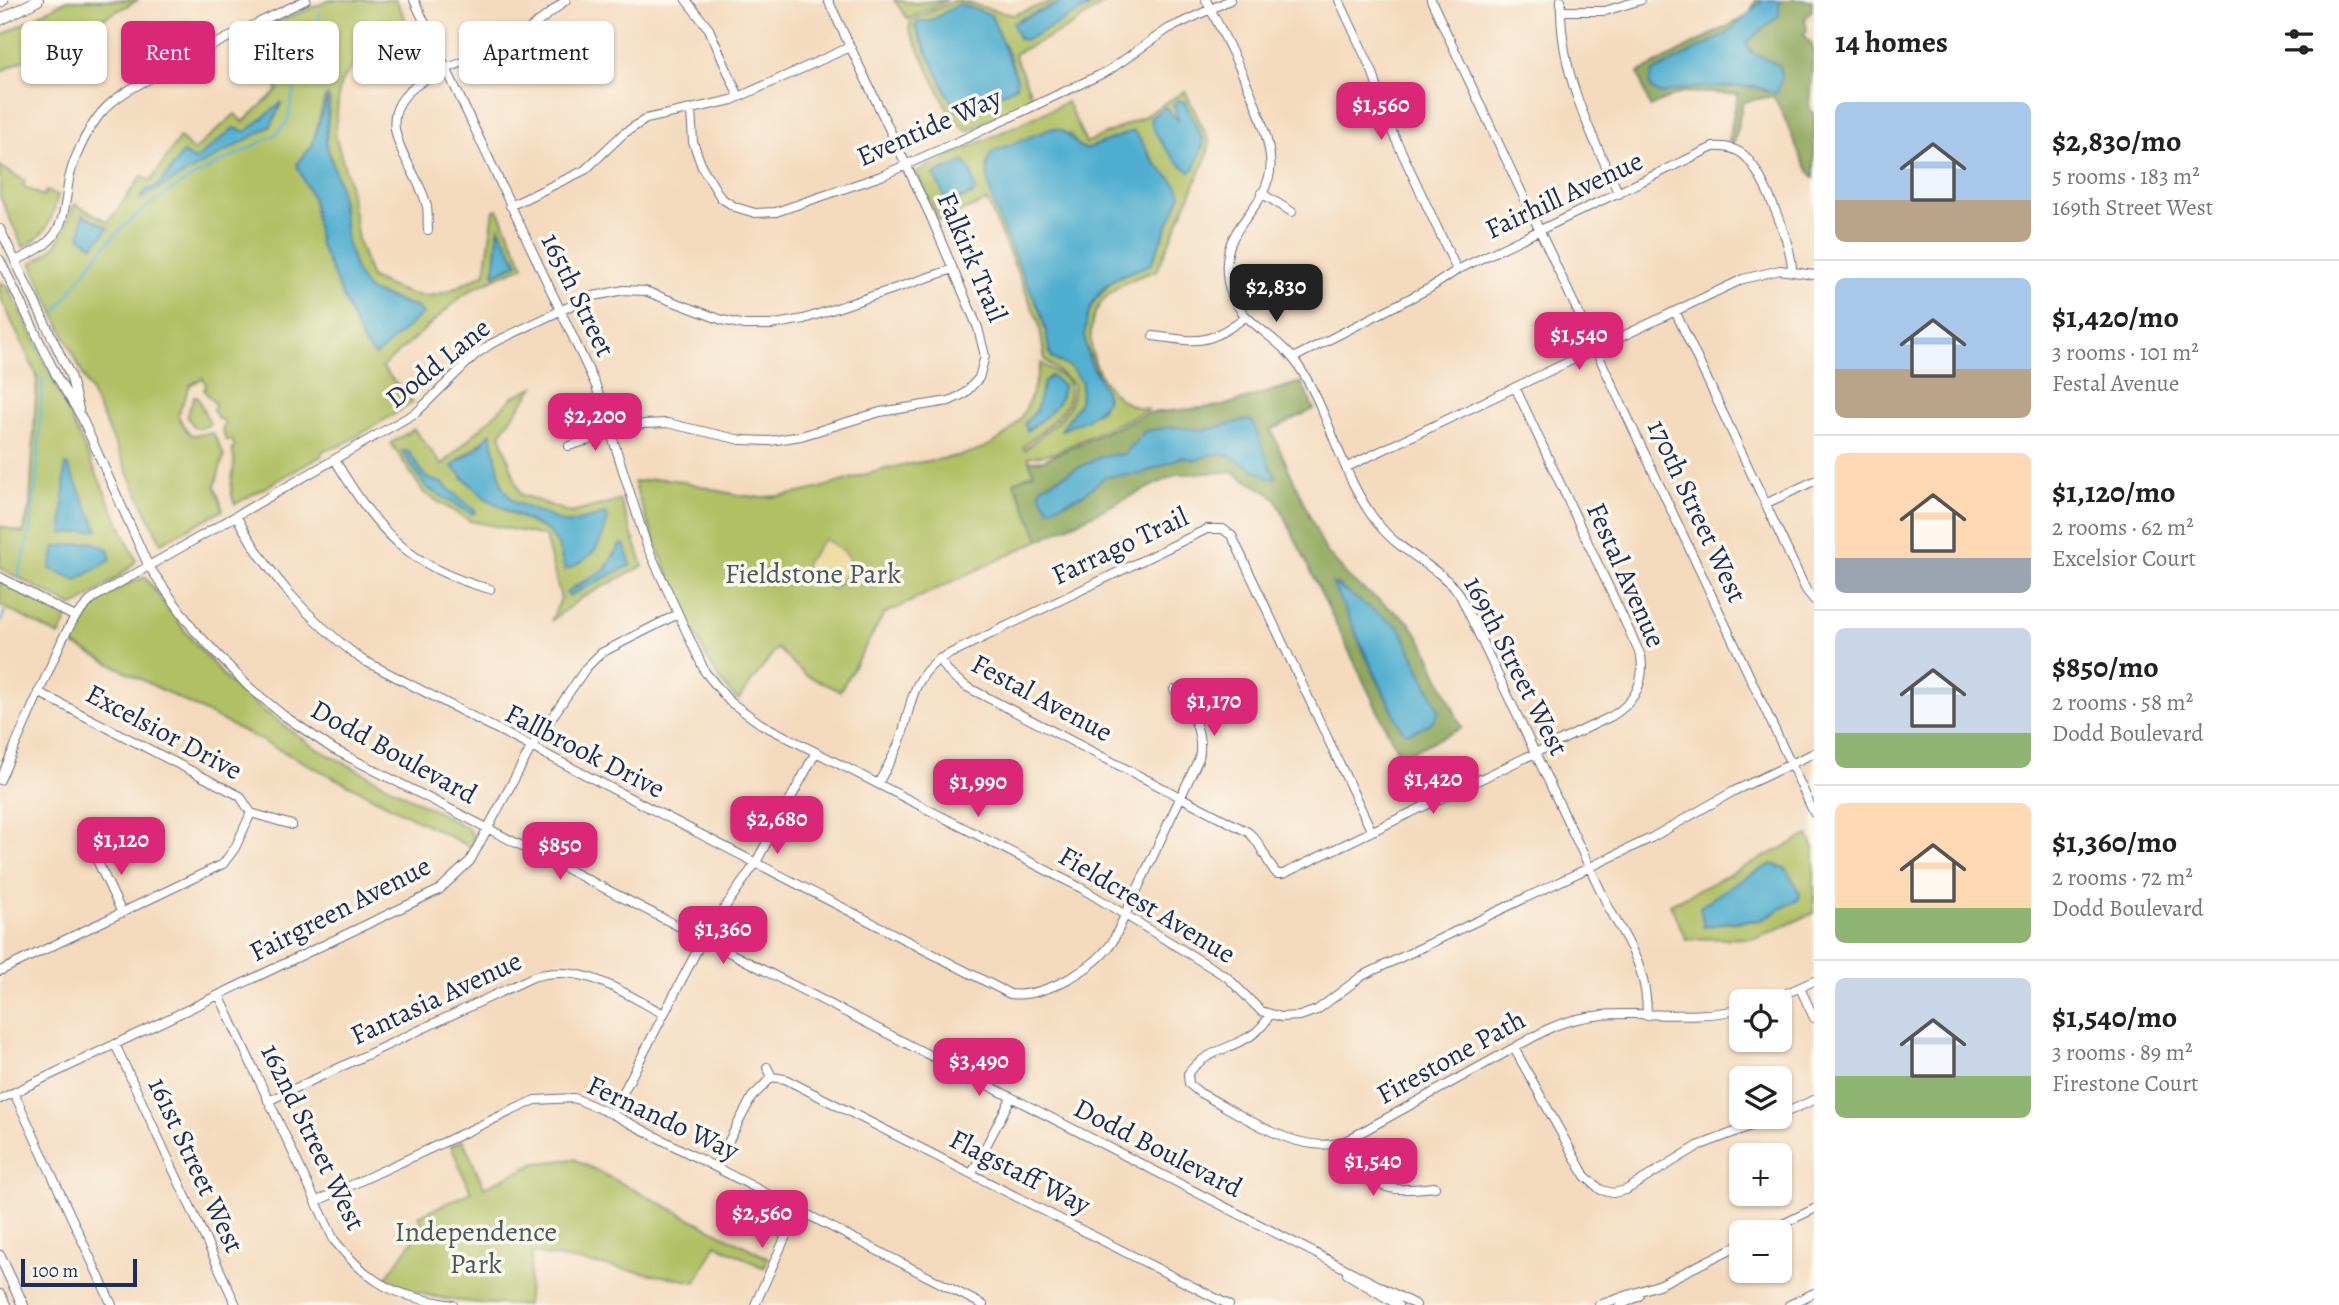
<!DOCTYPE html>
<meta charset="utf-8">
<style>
body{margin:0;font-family:Alegreya,serif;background:#f6f6f6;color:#222;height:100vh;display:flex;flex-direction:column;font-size:26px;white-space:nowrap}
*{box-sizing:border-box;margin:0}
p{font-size:23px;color:#767676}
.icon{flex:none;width:38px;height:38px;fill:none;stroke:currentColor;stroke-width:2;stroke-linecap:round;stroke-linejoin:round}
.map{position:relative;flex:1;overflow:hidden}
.drawer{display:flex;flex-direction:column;background:#fff;width:525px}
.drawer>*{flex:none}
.hud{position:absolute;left:21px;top:21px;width:665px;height:63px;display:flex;gap:14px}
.fabs{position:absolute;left:1729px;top:989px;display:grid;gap:14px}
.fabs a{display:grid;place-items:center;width:63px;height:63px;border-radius:10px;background:#fff;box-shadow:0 2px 5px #0004;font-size:35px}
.scale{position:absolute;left:21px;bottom:18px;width:116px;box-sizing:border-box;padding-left:7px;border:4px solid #1b2f5e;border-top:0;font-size:19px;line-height:24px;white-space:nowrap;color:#1b2f5e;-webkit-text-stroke:5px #fbf7ec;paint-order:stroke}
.price{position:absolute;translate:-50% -60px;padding:0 16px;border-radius:14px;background:#db2777;color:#fff;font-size:23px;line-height:46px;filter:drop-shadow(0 2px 4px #0008)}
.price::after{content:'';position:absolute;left:50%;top:42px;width:21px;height:16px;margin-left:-10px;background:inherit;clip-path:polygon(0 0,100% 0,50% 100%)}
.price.current{background:#222;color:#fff}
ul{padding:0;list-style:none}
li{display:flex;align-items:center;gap:21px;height:175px;padding:0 21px}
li+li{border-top:2px solid #e0e0e0}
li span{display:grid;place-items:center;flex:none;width:196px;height:140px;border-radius:10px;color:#555}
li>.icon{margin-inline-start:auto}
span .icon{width:84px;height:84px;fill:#fffc;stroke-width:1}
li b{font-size:30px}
h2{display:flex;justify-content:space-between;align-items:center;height:84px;padding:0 21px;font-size:30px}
.pill{padding:0 24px;border-radius:10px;background:#fff;box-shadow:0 2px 5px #0004;font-size:24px;line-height:63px}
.pill.current{background:#db2777;color:#fff}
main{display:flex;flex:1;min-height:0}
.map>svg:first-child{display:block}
.green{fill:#b0c063;stroke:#667860;stroke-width:2;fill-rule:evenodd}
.forest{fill:#8ca659;stroke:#546a5c;stroke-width:2;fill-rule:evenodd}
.sand{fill:#eeda9e;stroke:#84847e;stroke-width:2}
.water{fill:#50aecf;stroke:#366e96;stroke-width:2}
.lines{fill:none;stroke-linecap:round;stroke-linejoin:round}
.stream{stroke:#50aecf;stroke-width:2.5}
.minor-casing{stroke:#676b7f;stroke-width:10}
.major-casing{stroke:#676b7f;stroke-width:12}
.minor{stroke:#fff;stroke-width:8}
.major{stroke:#fff;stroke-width:10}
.labels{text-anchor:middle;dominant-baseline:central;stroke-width:7;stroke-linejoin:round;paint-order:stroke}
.street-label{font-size:28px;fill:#1b2f5e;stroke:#fbf7ec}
.park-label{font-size:28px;fill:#485a60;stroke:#fbf7ec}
</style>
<main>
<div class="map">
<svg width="1814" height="1305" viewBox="0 0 1814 1305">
<rect width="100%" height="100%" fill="#fbf7ec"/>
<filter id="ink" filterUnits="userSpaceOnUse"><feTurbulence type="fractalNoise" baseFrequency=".0143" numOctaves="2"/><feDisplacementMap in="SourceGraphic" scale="14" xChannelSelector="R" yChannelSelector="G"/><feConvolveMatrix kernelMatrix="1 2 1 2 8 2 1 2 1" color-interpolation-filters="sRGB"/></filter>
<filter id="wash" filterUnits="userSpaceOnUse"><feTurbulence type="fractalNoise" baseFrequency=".00686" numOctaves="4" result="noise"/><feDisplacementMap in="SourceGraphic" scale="28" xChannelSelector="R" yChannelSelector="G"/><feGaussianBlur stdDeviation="1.57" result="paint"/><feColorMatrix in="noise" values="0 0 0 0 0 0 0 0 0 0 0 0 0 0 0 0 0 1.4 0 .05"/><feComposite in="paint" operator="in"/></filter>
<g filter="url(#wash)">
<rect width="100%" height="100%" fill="#f4dabd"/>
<!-- green -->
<path class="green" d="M67,0H138L0,72V36Z
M330,0H396L409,26L367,49L341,82L339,91L335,135L348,178L358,240L371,278C427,303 431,302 485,273L494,210L498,209L524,266L476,287L461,297L382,367L413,403L340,446L323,450L321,456L235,504C225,484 239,469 232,449L235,446L232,440H226L222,429L225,425L222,419H218L213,409L216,405L204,390L206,385L203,378L190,385L178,415C191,441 189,435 213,433L224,455L215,486L223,510L161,543L31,263C65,247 60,233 75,204L108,222L142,176L151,181L180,137L193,151L235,114L243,122L278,90L276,86L288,73L286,70L290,65L279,53L273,56L256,31ZM309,22L295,58L284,48L270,41ZM325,97L330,99L326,143L339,184L347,241L356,272L368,290L417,307L376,356L364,345L319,242L313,199L298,168L297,164L312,146ZM281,103L271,126L157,187L183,153L195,160L234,128L246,132ZM499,228L518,263L495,275L494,273Z
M894,0L915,3L947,0L908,19Z
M955,0L1013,15L1056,0H1067L1019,19L1026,40L1102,0H1109L1068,28L1014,54L1033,99L967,131L951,116L909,29L911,21ZM943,15L992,23C1001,40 1018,66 1016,86L957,111L915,27L919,21H930Z
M1185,91L1210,143L1206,159L1157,270C1134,278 1113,285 1099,306C1075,342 1106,410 1149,409L1054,453L1028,457L1034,472L1014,483L1040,540L884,614L840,691L805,675L777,648L738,700C711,675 701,645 686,613C666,569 648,528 634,482C644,481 656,478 666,479C698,482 727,497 760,497C806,498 850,476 895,467C929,459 968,460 998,440C1026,423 1033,392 1041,363L1067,380C1082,406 1039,432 1023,447L1025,450C1043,431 1077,415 1073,384L1045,360L1039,323L987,201L939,221L916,172L1067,102L1086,143L1141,118ZM1070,134L1079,147L1086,149L1141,142L1160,169L1177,185L1164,235L1151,264L1114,279L1093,303L1088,314L1084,328L1086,346L1107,397L1101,410L1063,430L1080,402L1082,382L1070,367L1053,359L1042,315L995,206L987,165ZM964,162L973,195L952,203L946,201L935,174ZM1050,376L1063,385C1062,408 1045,418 1025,423L1036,411L1044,382Z
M0,166L25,181L23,186L43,196L46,191L58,195C52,219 47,236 23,247L0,197Z
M0,282L8,287L32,334L136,560C135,567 80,605 72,606L0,568V526L23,533L30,506L37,376L0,296Z
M534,387L500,434L520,494L571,513L620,500L643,566L581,598L551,621L561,599L545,536L470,521L424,493L391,443L414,429L442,465L514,396ZM490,435L502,486L514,502L567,524L605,514L565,570L558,545L548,531L508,512L462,478L458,461ZM403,451H408L426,478L442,484L476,512L431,491ZM619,546L631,565L577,590L573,587L605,570Z
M194,396H197L210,424L202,428L194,427L187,416Z
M145,577L188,635L227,680L256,705L312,746L466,827L473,836L472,848L68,642C86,610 110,588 145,577Z
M0,581L63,614L66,622L59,636L0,605Z
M1808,835L1814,848V913L1757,938L1686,939L1670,904ZM1772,864L1787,869L1800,894L1799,899L1761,920L1714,924L1700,907L1737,882Z
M463,1140L484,1187L537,1163L574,1159L768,1258L764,1268L716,1244L696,1282L532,1253L527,1305C482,1305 425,1301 385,1279L423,1227L418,1216L471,1192L451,1146Z"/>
<!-- forest -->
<path class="forest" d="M1756,0H1763C1738,36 1692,55 1653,72L1662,94C1683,85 1746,81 1767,92L1754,54L1746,43L1779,15V0H1812V10L1805,19L1807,30L1804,34L1812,45L1813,53L1809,107L1814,115V178C1794,154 1790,121 1773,96L1743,102L1734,143L1728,141L1738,94L1682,92L1650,107L1638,73L1749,15Z
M1301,382L1314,409L1271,430L1325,550L1353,582L1408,621L1424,644L1462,728L1400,757L1275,497L1232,472L1177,474L1040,540L1014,482L1034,473L1029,461L1044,460L1148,413L1222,406ZM1246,420L1252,421L1266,461L1276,476L1269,478L1228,455L1212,454L1195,460L1182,457L1141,474L1105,477L1084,494L1065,504L1040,494L1041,487L1047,483L1102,456L1125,454L1131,445C1170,435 1207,430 1246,420ZM1336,583L1358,602L1400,628L1439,710L1401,728L1362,649Z"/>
<!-- sand -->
<path class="sand" d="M824,539C837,547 861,557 845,576C841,581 837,583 833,589L807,572L805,564Z"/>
<!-- water -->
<path class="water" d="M1067,0H1102L1026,40L1019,39L1013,23Z
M1763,0H1779V15L1746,43L1750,52L1780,66L1782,77L1777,93L1753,86L1684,88L1662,94L1653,91L1649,83L1653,72L1727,34Z
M959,4L991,15L1017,79L1016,86L963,114L953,106L915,27L919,21H930Z
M309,22L295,59L284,48L270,41L269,35Z
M328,94L326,143L339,184L347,241L356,272L368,290L417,308L423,313L376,356L364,345L319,242L313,199L298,168L297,164L312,146Z
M1178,100L1185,102L1204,142L1195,168L1190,172C1174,161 1154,137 1150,118L1165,107L1179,121L1173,104Z
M282,102L271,126L139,200L146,190C165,187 172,168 182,153L195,160L234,128L246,132Z
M1053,128C1070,130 1072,146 1086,149L1133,131C1142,138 1145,150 1152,160C1161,172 1178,180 1181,195L1151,264C1141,269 1130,271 1120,276C1089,292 1078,330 1090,362C1095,375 1108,387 1106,402L1088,419L1061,430L1080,402L1082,382L1070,367L1053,359L1050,354C1047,340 1046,325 1040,312C1028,282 969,176 993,151Z
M964,162L971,170L976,191L952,203L946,201L934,174Z
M83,214L109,228L93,246L80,237Z
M499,228L518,263L494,275V273Z
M1051,376L1063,385C1062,407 1043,419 1027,431L1025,423L1036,411L1044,382Z
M1246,420L1252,421L1275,478H1269L1228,455L1212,454L1195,460L1182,457L1141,474L1105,477L1084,494L1049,509L1040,494L1041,487L1102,456L1125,454L1145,431L1173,427L1206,430Z
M491,433L502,486L514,502L567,524L605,514L608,517C602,546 593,559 565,570L558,545L548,531L485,498L452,466L479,447Z
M402,451H408L426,478L442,483L476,512L472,514L426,487Z
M65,465L68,466L98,530L62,534Z
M92,542L108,549L111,560L77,580L50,569L55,547Z
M621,544H624L631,565L569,596L566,593L605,570Z
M1332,583L1400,628L1439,710C1437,723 1418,731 1406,733L1401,728Z
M1772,864L1787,869L1800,894L1799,899L1761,920L1726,922L1704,927L1700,907L1737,882Z"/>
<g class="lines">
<!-- stream -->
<path class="stream" d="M57,311C79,280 99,248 128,223C169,185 225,160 275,135L287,123L299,69L320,13
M18,577C40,508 37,449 43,378
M0,623L5,611"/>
</g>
</g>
<g filter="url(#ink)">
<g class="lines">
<!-- minor casing -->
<g class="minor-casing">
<path id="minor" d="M414,0L596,386L647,546L705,672L729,701L761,724L1081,888L1227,977L1261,1011L1281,1017L1300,1016L1317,1010L1362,976L1651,838L1734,791L1814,753
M686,0L709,29L739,97
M1206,0C1225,39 1280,137 1269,177C1258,218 1219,228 1228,282C1234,321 1274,332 1295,361C1331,410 1340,478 1379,525C1401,553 1436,565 1459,593L1607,904C1629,946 1647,966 1647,1016
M1339,0L1373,73L1388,123L1457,270
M1431,0L1814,813
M1561,0C1559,72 1589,130 1619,194
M1561,11H1605L1641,0
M691,110L693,142L702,167L721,198L735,207L755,213L776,212L881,176L968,137L1108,71L1168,29L1230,0
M1261,193L1292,212
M510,206L585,170L623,134L646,119L732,100L850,47
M0,229L70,375L79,409
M428,230C427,222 429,211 426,203C419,178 400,156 395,129C387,79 468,64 501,46C525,34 545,17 566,0
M0,260L58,379L82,418L148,565L164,588L194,630L249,687L283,715L333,749L1416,1305
M15,261C59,241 62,231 68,185C71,162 87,130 101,113C119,92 144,82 168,69C213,44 259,22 306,0
M1675,311L1806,590L1814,600
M1153,336C1198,342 1207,346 1245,317
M1293,358L1430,288L1457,270L1713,147C1724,146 1735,148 1744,155C1763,172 1792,246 1792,270
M569,446L643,424L667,423L741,440L770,441L801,436L880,412L949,401L964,394L979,378L985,356L978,328L930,215L828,0
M335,460C376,529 410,569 490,589
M1347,467L1743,279L1780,270L1814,275
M1765,504L1814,481
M236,516C270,577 305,616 361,659L1010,994C1043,998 1095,969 1113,941L1199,758C1204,737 1191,702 1174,690
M0,577L75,617
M939,659L951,675L967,687L1248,832C1262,843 1265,861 1277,874H1283L1612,716C1635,702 1645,682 1641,656L1515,387
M0,780L63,638L75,617L93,598L417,412L475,355L491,344L589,297L624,290L645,291L722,320L745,325H770L804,319L953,269
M878,784C886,768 897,752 902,735C911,704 912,680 939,659L1207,529H1223L1232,536L1371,830
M251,813L292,825
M94,854L122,913
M0,971L223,864L235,848L251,813L240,796L38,692
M1800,988L1814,1018
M219,995L334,1240C371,1286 395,1296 453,1305
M1769,1001L1814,981
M1269,1016C1251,1050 1210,1043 1188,1074L1189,1084L1200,1093C1242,1114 1303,1161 1349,1139L1548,1029C1607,1000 1678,1025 1741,1009
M115,1044L236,1305
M1514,1048L1585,1176L1601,1190L1613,1193L1626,1190L1698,1146L1777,1116
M767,1067L772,1077
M14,1093L112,1305
M0,1099L439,890L470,861L531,748L586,668L601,653L678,614
M268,1101L533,977C583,962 621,992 664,1014
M612,1114L703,939L755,864L816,752
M1780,1115L1814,1100
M1349,1139C1377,1190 1376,1193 1435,1187
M715,1167L752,1097L772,1077L785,1079L1229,1305
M972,1173L1011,1098
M315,1202L535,1100L574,1098L612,1114L983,1305
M1766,1232L1814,1209
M1347,1274L1398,1305
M755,1305L798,1209
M1599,1305L1661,1284L1741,1244
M1621,1305L1639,1296
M1789,1305L1814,1293"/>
</g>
<!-- major casing -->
<g class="major-casing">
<path id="major" d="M0,2L3,0
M0,20L38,0
M0,1256L23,1305
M0,1295L5,1305"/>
</g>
<!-- minor -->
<use href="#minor" class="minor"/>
<!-- major -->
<use href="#major" class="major"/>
</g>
</g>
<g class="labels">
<!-- street labels -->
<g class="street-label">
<text transform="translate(929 127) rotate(-24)">Eventide Way</text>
<text transform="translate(1564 195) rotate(-25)">Fairhill Avenue</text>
<text transform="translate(972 257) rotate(67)">Falkirk Trail</text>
<text transform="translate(578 295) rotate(64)">165th Street</text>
<text transform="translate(438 363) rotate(-39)">Dodd Lane</text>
<text transform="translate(1697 511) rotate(65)">170th Street West</text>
<text transform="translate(1120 546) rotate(-25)">Farrago Trail</text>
<text transform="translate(1626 575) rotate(66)">Festal Avenue</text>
<text transform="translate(1516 666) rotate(63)">169th Street West</text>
<text transform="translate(1042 698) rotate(28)">Festal Avenue</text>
<text transform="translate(164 732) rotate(28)">Excelsior Drive</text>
<text transform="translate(585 751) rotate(27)">Fallbrook Drive</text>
<text transform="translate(394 752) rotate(29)">Dodd Boulevard</text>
<text transform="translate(1147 905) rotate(31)">Fieldcrest Avenue</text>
<text transform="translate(340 909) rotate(-27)">Fairgreen Avenue</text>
<text transform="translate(436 998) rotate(-25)">Fantasia Avenue</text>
<text transform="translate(1451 1057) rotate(-29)">Firestone Path</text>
<text transform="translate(663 1118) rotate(25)">Fernando Way</text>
<text transform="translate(313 1137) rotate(64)">162nd Street West</text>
<text transform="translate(1158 1148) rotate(27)">Dodd Boulevard</text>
<text transform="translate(196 1165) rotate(65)">161st Street West</text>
<text transform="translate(1020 1172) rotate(27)">Flagstaff Way</text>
</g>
<!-- park labels -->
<g class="park-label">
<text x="813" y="574">Fieldstone Park</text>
<text x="476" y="1232">Independence<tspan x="476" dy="32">Park</tspan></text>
</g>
</g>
</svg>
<div class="fabs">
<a><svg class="icon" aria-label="locate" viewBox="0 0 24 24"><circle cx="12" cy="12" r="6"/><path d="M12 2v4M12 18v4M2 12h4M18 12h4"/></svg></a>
<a><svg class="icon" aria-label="layers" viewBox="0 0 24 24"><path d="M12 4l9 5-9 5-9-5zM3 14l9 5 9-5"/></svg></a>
<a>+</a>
<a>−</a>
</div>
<div class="scale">100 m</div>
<b class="price" style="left:1381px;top:142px">$1,560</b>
<b class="price current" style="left:1276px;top:324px">$2,830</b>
<b class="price" style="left:1579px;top:372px">$1,540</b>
<b class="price" style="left:595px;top:453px">$2,200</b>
<b class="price" style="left:1214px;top:738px">$1,170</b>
<b class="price" style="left:1433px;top:816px">$1,420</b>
<b class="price" style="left:978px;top:819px">$1,990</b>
<b class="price" style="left:777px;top:856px">$2,680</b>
<b class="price" style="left:121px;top:877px">$1,120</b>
<b class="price" style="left:560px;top:882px">$850</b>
<b class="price" style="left:723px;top:966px">$1,360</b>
<b class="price" style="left:979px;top:1098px">$3,490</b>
<b class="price" style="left:1373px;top:1198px">$1,540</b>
<b class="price" style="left:762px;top:1250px">$2,560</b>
<div class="hud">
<a class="pill">Buy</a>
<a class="pill current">Rent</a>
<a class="pill">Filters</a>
<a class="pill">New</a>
<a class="pill">Apartment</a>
</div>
</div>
<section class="drawer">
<h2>14 homes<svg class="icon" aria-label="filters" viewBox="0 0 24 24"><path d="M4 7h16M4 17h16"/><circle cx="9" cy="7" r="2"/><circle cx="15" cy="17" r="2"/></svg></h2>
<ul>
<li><span style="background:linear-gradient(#a9c7e8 70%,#b9a48a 0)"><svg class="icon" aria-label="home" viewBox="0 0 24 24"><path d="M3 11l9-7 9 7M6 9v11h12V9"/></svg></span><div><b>$2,830/mo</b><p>5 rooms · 183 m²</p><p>169th Street West</p></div></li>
<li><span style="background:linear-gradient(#a9c7e8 65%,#b9a48a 0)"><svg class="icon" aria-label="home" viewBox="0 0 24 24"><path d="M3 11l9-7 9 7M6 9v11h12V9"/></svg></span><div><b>$1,420/mo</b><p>3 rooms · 101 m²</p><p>Festal Avenue</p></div></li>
<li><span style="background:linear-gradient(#ffd9b3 75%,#9aa5b1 0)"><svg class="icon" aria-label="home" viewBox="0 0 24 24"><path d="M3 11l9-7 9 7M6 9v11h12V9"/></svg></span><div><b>$1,120/mo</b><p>2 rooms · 62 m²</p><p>Excelsior Court</p></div></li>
<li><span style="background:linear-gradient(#c9d6e8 75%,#8fb573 0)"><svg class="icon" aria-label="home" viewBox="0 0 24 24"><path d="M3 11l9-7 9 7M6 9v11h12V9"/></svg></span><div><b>$850/mo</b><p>2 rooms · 58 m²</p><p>Dodd Boulevard</p></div></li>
<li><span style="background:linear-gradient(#ffd9b3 75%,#8fb573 0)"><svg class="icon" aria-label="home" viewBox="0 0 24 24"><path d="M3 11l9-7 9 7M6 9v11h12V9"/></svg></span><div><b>$1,360/mo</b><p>2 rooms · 72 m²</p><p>Dodd Boulevard</p></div></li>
<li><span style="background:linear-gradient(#c9d6e8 70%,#8fb573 0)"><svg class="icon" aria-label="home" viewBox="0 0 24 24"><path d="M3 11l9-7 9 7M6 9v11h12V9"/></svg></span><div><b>$1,540/mo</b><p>3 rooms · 89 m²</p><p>Firestone Court</p></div></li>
</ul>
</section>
</main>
